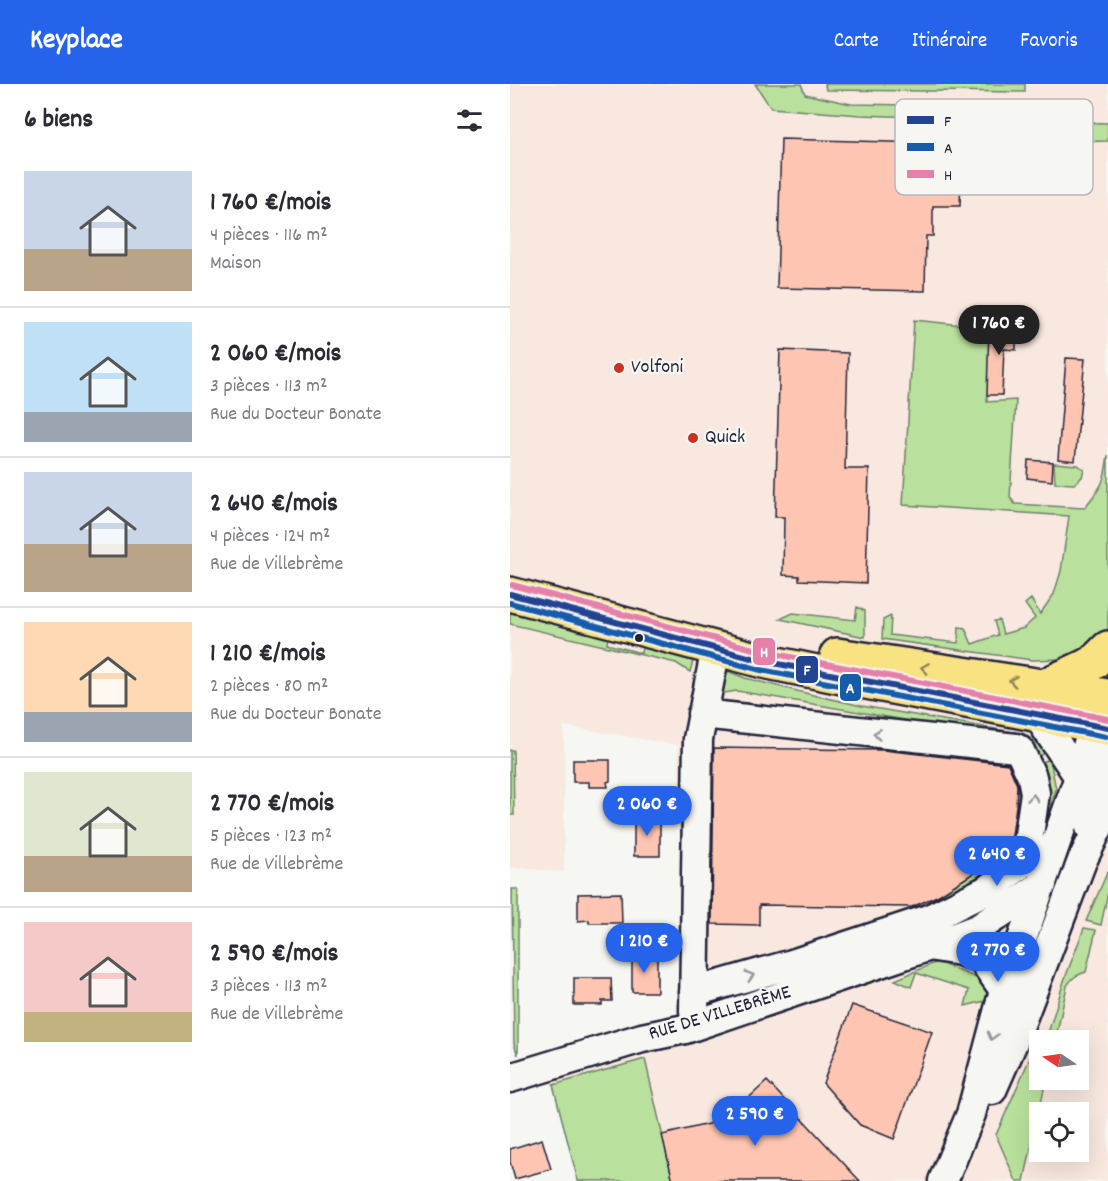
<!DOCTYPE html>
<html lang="fr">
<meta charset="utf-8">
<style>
body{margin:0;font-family:Dekko,sans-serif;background:#f7f7f7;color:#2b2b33;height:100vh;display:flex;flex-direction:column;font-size:22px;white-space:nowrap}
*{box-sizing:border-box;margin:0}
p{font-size:20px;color:#7c7c81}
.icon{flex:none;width:33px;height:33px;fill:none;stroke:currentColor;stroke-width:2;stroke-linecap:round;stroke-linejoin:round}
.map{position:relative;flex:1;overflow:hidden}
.side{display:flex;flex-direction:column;background:#fff;width:510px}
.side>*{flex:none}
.needle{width:39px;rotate:283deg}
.controls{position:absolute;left:519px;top:946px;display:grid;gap:12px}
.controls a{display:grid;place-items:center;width:60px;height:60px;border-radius:0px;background:#fff;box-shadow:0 6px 24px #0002;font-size:30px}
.price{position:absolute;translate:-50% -51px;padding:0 14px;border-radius:21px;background:#2563eb;color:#fff;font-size:20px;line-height:39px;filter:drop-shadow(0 2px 3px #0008)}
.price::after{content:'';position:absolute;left:50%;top:36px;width:18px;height:14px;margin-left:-9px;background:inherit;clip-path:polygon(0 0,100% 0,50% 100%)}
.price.on{background:#222;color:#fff}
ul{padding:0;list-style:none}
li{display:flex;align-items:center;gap:18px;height:150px;padding:0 24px}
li+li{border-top:2px solid #e1e1e2}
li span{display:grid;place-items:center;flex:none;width:168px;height:120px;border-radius:0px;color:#555}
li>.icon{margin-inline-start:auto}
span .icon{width:72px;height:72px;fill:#fffc;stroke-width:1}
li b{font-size:26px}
h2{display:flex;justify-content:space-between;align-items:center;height:72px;padding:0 24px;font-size:26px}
header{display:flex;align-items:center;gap:36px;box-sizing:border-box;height:84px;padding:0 30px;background:#2563eb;color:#fff}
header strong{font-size:28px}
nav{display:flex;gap:33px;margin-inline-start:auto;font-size:21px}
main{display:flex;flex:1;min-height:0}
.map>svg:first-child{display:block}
.built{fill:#f8e8df;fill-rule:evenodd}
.green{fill:#b9e09c;stroke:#6e816c;stroke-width:1.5}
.building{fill:#fec6b2;stroke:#22223b;stroke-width:1.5}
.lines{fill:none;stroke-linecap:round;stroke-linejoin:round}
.minor-casing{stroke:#22223b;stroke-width:33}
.major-casing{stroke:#22223b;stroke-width:38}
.minor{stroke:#f6f6f2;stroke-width:28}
.major{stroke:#f8e281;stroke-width:33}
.bus-1-casing{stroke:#f6f6f2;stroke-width:10}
.bus-2-casing{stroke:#f6f6f2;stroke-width:10}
.bus-3-casing{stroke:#f6f6f2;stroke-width:10}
.bus-1{stroke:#234393;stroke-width:6}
.bus-2{stroke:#175bab;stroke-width:6}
.bus-3{stroke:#e580a9;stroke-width:6}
.oneway{stroke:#8d825e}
.oneway2{stroke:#9797a0}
.poi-dot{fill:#c8321e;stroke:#f6f6f2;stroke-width:2}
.bus-dot{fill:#22223b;stroke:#f6f6f2;stroke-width:2}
.labels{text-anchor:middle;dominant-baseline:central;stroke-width:4.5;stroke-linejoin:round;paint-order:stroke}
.poi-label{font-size:20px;fill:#22223b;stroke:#f6f6f2;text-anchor:start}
.street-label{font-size:20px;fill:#22223b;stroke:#f6f6f2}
.key{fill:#f6f6f2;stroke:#b6b6bb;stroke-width:1.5}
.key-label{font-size:16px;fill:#22223b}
.line-badge{stroke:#f6f6f2;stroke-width:2}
.badge-label{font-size:16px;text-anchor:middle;font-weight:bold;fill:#fff}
</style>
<header>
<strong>Keyplace</strong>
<nav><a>Carte</a><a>Itinéraire</a><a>Favoris</a></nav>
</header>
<main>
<section class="side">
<h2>6 biens<svg class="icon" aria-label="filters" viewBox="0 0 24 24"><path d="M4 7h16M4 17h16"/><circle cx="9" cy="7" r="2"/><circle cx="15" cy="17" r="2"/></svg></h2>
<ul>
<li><span style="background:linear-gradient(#c9d6e8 65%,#b9a48a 0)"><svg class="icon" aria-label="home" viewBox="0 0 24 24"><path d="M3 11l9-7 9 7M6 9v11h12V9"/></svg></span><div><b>1 760 €/mois</b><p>4 pièces · 116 m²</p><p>Maison</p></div></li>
<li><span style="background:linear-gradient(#bfe0f5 75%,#9aa5b1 0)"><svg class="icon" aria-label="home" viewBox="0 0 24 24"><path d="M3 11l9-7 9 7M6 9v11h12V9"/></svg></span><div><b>2 060 €/mois</b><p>3 pièces · 113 m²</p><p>Rue du Docteur Bonate</p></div></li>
<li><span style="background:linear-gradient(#c9d6e8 60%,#b9a48a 0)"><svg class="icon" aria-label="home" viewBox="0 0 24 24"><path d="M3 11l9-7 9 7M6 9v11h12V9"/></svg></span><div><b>2 640 €/mois</b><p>4 pièces · 124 m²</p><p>Rue de Villebrème</p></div></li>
<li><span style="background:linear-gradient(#ffd9b3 75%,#9aa5b1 0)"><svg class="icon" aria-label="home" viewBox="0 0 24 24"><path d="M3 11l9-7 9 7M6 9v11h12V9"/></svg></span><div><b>1 210 €/mois</b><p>2 pièces · 80 m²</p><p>Rue du Docteur Bonate</p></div></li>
<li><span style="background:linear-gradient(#dfe7d0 70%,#b9a48a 0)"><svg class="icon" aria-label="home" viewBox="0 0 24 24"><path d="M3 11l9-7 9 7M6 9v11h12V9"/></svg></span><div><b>2 770 €/mois</b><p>5 pièces · 123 m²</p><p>Rue de Villebrème</p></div></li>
<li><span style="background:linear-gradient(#f6c9c9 75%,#c2b280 0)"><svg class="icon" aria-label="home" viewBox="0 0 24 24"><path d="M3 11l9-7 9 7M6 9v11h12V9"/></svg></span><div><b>2 590 €/mois</b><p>3 pièces · 113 m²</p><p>Rue de Villebrème</p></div></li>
</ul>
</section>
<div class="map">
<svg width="598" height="1097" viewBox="0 0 598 1097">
<rect width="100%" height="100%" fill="#f6f6f2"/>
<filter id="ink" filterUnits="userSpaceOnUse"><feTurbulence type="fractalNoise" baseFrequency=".0167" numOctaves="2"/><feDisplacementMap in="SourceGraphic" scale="12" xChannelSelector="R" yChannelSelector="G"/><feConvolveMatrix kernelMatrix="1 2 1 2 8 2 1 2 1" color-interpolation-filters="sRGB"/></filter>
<g filter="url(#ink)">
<!-- built -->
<path class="built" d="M0,0H598V1097H68L39,984L175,944L168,661L54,642V788L0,783ZM530,957H568V996H530ZM530,1029H568V1068H530Z"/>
<!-- green -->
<path class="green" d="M245,0H291L295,10L341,20L519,23L521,37L598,39V57L519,59L520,37L350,31L261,24Z
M315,0H515V8L316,6Z
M404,236L481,244L477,318L506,316L500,413L505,420L574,424C593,401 594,400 598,371V549L575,565L552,575L522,576L372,555L373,536L381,532L380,551L448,559L449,543L455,544L462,560L488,551L484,537L489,536L493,550L514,544L525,534L515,520L521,515L530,530L544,510L551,487L559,432L393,421Z
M544,379L567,381L574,385L572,393L564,400L545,399Z
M347,523L355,527V553L270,535L283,529L345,536Z
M0,526L98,552L97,560L131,569L132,562L183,577L180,588L166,579L0,540Z
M215,586L235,594L303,611L352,622L515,650L538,669L516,675L517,657L227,607L208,610Z
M0,666H3L4,731H0Z
M540,675L546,705L525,773L513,784L523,681Z
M507,706L514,710L511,763L476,796L410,823L506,762Z
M598,787V808L591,841L576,837Z
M2,805H8V971L4,960Z
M574,844L586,846L576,888C567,891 562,893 557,902L547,949L539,946L554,897Z
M427,878L467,894L478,908L475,917L455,922L459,906L406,889L401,903L385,896Z
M527,958H529L530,996H536L514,1097H506L486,1051Z
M135,975L163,1097H68L43,1001Z"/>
<!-- building -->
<path class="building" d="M271,55L452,60L450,122H423V152H416L415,207L267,204Z
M479,242L506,243V266L494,265L492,311H477Z
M270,266L338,269L335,385H359L356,499L289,496V492L273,491L274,433H265Z
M556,274L575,275L565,377L548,375Z
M518,376L543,378L542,397L517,394Z
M204,664L373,666L498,680L507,701L506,722L500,766L429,811L402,823L249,821V841L202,840Z
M63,676H100V697L97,698L98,703H79V698H63Z
M124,734L150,735V772H124Z
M111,809L112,839H79V836L68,837V810Z
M122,872L147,873V908H122Z
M64,894H101L102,917H92V921H64Z
M342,921L422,948L384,1055L350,1041L313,999Z
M257,997L350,1097H163L152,1051L215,1036Z
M32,1055L41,1085L5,1095L0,1078V1065Z"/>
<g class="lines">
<!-- minor casing -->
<g class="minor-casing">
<path id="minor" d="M527,631L569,693
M580,743L598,672
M419,862L450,867L472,875L494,906
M184,908L282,880L419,835L475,807L509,782L516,772L525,709L522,693L510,667L506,664L192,630
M184,927L188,655L206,564
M0,994L132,954L175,945L435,857L469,844L532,801
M482,1006L504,956L572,777L598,724
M433,1097L461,1030L494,906L569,693L583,641"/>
</g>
<!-- major casing -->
<g class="major-casing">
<path id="major" d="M0,510L253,577L356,598L598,644
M327,571L598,612
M536,601L583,579L598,564"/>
</g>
<!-- minor -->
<use href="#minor" class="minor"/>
<!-- major -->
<use href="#major" class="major"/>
<!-- bus-1 casing -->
<g class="bus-1-casing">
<path id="bus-1" d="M0,510L253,577L598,644"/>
</g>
<!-- bus-2 casing -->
<g class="bus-2-casing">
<path id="bus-2" d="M0,519L251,586L596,653"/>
</g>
<!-- bus-3 casing -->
<g class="bus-3-casing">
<path id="bus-3" d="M2,501L255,568L598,635"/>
</g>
<!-- bus-1 -->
<use href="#bus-1" class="bus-1"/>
<!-- bus-2 -->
<use href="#bus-2" class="bus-2"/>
<!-- bus-3 -->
<use href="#bus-3" class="bus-3"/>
</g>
<!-- one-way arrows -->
<defs><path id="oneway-chevron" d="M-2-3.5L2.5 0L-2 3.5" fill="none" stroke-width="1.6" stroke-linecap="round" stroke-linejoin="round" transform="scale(1.5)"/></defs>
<g class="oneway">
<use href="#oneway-chevron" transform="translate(415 584) rotate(-172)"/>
<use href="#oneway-chevron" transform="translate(503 597) rotate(-172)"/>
</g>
<g class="oneway2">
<use href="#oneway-chevron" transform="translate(367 650) rotate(-173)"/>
<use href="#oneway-chevron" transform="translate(523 714) rotate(-87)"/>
<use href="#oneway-chevron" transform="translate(240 892) rotate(-16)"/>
<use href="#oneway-chevron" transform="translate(482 952) rotate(105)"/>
</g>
</g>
<!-- markers -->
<g class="poi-dot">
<circle cx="109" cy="284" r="6"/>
<circle cx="183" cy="354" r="6"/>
</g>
<circle class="bus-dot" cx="129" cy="554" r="5"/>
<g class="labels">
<!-- poi labels -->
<g class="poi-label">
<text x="121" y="284">Volfoni</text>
<text x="195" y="354">Quick</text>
</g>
<!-- street labels -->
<g class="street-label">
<text transform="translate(210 930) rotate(-17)">RUE DE VILLEBRÈME</text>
</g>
</g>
<!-- legend -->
<rect x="385" y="15" width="198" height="96" rx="9" class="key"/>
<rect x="397" y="32" width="27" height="8" fill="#234393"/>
<rect x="397" y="59" width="27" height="8" fill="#175bab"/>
<rect x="397" y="86" width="27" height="8" fill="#e580a9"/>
<g class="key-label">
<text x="434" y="42">F</text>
<text x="434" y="69">A</text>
<text x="434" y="96">H</text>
</g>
<g class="line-badge">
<rect x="242" y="553" width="24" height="29" rx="6" fill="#e580a9"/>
<rect x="285" y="571" width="24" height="29" rx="6" fill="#234393"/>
<rect x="329" y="589" width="23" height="29" rx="6" fill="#175bab"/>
</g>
<g class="badge-label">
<text x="254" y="573">H</text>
<text x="297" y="591">F</text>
<text x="340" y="609">A</text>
</g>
</svg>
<div class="controls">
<a><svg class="needle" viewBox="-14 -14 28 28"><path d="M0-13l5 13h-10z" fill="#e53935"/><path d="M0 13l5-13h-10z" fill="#7c7c81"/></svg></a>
<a><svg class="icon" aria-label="locate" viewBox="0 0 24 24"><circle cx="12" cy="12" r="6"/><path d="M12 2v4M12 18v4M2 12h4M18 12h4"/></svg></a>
</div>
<b class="price on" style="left:489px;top:272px">1 760 €</b>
<b class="price" style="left:137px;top:753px">2 060 €</b>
<b class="price" style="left:487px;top:803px">2 640 €</b>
<b class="price" style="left:134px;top:890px">1 210 €</b>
<b class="price" style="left:488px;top:899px">2 770 €</b>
<b class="price" style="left:245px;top:1063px">2 590 €</b>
</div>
</main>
